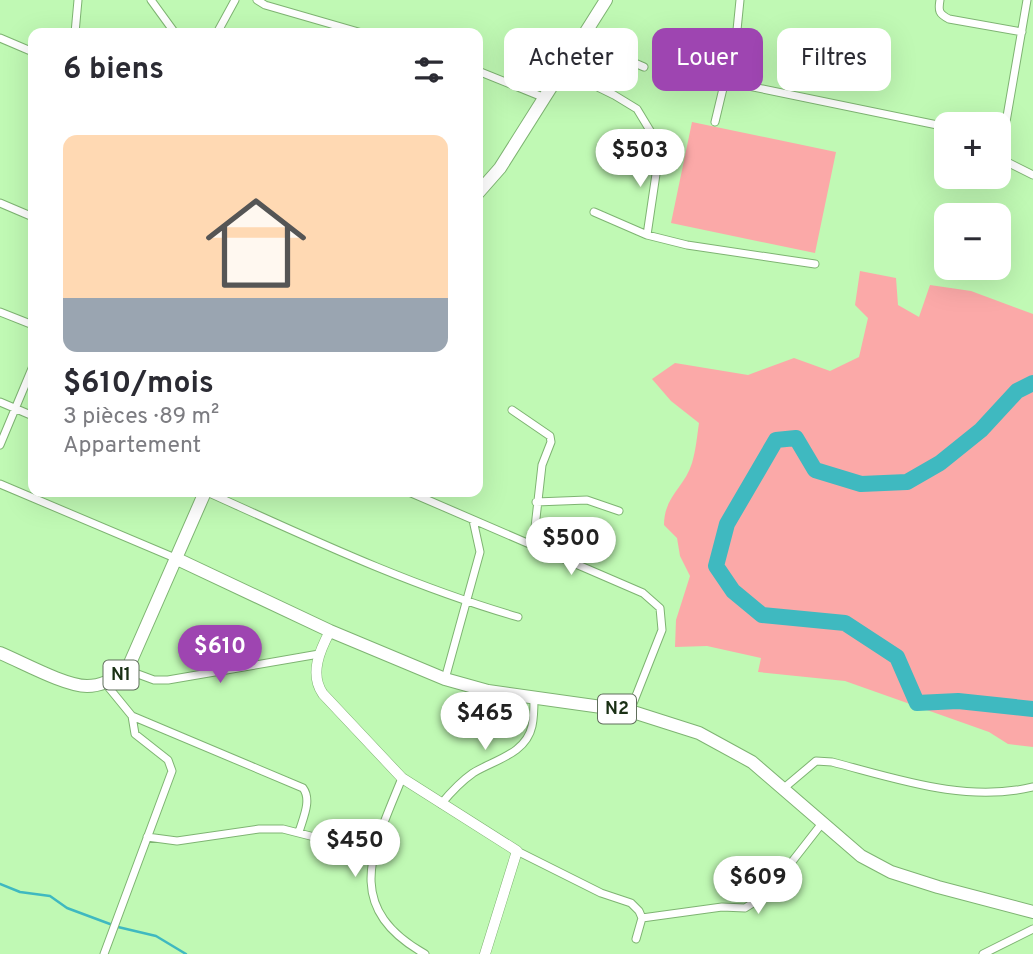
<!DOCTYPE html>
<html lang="fr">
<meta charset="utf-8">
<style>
body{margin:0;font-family:Overpass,sans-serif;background:#f7f7f7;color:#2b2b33;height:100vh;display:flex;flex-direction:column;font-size:26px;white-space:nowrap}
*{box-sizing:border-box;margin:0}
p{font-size:23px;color:#7c7c81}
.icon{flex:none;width:38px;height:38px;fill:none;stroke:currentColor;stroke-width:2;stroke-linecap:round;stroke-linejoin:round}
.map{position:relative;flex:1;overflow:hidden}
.sheet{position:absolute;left:28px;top:28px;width:455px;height:469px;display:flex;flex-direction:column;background:#fff;border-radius:14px;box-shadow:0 7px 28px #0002}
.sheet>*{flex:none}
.top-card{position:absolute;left:504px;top:28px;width:424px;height:63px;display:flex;gap:14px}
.tools{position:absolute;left:934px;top:112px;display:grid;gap:14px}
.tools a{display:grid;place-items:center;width:77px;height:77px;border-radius:14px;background:#fff;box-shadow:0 7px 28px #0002;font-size:35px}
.price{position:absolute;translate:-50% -60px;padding:0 16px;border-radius:24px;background:#fff;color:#222;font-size:23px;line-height:46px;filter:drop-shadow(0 2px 4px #0008)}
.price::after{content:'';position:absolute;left:50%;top:42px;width:21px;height:16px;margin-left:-10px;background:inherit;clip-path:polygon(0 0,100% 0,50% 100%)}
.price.on{background:#9e45b1;color:#fff}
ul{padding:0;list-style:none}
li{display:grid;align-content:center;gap:14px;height:371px;padding:0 35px}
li+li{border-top:2px solid #e1e1e2}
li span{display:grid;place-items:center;height:217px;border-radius:14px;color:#555}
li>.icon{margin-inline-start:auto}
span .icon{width:126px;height:126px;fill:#fffc;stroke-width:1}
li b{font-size:30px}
h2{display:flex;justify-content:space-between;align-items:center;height:84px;padding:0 35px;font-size:30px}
.tag{padding:0 24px;border-radius:14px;background:#fff;box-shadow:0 7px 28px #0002;font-size:24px;line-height:63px}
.tag.on{background:#9e45b1;color:#fff}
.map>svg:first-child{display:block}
.green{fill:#fba9a8}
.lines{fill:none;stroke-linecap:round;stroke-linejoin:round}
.stream{stroke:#3fb9c0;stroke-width:2.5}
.river{stroke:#3fb9c0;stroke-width:16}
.street-casing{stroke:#7eb472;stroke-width:9}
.secondary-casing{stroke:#7eb472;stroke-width:11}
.highway-casing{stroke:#7eb472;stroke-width:14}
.street{stroke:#fff;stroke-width:7}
.secondary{stroke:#fff;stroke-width:10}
.highway{stroke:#fff;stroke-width:12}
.labels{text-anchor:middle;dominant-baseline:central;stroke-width:5;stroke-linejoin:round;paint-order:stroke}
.shield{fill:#fff;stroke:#5f6e5b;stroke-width:2}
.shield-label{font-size:18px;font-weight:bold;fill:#1a3015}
</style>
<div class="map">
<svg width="1033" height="954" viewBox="0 0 1033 954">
<rect width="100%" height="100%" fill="#c0f9b4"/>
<!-- green -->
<path class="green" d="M692,122L836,152L815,253L671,223Z
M860,271L896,278L898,305L919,317L930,285L971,291L1033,314V747L1008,744L989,732L845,681L758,672L761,658L707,646L675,647L676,620L690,576L680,556L677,538L664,525C664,496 685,487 692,463C696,450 697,436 699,423L671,401L652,379L675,363L748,375L794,358L830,371L859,357L868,318L855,305Z"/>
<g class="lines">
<!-- stream -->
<path class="stream" d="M0,884L20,892L50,896L67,908L118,927L156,936L186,954"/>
<!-- river -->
<path class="river" d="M1033,383L1017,391L981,430L940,463L907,482L861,484L815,470L796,438L776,440L727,524L716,566L733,591L762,615L845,623L897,657L917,703L958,701L1033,709"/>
<!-- street casing -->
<g class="street-casing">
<path id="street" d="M151,0L175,33
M257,0L265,5L362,33
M940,0C938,11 939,14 949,19L1022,32
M75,33L78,0
M217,33L235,0
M0,38L33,52
M583,38L607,51L644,67
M676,65L724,81L947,127
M563,70L614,95L637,109L660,147L647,235
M478,71L545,98
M715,122L737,30L740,0
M999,136L1006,122L1027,0
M999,140L1007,162L1033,175
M0,203L33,217
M594,212L647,235L687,245L815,264
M0,312L33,325
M0,402L33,416
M512,410L550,436L551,442L542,465L533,545
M0,445L33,366
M0,484L175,558
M207,492C309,538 410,586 518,617
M409,492L643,593L660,608L662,630L630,711
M536,502L587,500L619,511
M127,670L154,680H168L319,654
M445,679L480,552L473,520
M132,716L303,788C312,800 303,818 299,832
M402,778C374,848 340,906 425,954
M784,788L816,761L832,762C898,779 965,803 1033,787
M441,804C451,792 460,782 473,773C494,760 526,754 532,726C534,717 534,707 534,698
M147,837L177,841L259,829H283L373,852
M517,851L601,893L631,903L639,911L642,918L636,939
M642,918L722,907L745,908L766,895L823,822
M104,954L172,771L168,760L135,734L132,716L105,683
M983,954L1033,929"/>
</g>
<!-- secondary casing -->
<g class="secondary-casing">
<path id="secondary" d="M330,631C320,650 309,674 323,694L402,778L517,851L485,954"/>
</g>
<!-- highway casing -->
<g class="highway-casing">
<path id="highway" d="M478,193L500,168L606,0
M175,558L330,631L445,679L488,691L630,711L699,733L752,762L861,856L891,872L938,887L1033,912
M0,653C22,662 65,686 87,686C102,686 115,679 127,670L205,492"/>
</g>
<!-- street -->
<use href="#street" class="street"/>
<!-- secondary -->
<use href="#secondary" class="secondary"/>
<!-- highway -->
<use href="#highway" class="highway"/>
</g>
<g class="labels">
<!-- shield labels -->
<g class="shield">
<rect x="103.5" y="660.5" width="35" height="29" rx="5"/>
<rect x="598" y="694.5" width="38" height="29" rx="5"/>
</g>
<g class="shield-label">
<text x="121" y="675">N1</text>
<text x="617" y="709">N2</text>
</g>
</g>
</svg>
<div class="tools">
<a>+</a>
<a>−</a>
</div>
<b class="price" style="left:640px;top:189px">$503</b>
<b class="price" style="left:571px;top:577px">$500</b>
<b class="price on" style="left:220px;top:685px">$610</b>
<b class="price" style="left:485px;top:752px">$465</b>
<b class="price" style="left:355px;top:879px">$450</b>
<b class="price" style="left:758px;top:916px">$609</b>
<div class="top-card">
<a class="tag">Acheter</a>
<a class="tag on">Louer</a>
<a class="tag">Filtres</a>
</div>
<section class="sheet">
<h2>6 biens<svg class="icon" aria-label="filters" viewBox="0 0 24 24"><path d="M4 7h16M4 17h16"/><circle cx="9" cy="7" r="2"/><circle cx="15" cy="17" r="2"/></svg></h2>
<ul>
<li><span style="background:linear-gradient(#ffd9b3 75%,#9aa5b1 0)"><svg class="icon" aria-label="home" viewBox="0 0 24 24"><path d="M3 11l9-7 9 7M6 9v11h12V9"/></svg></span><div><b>$610/mois</b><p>3 pièces · 89 m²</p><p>Appartement</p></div></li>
</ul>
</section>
</div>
